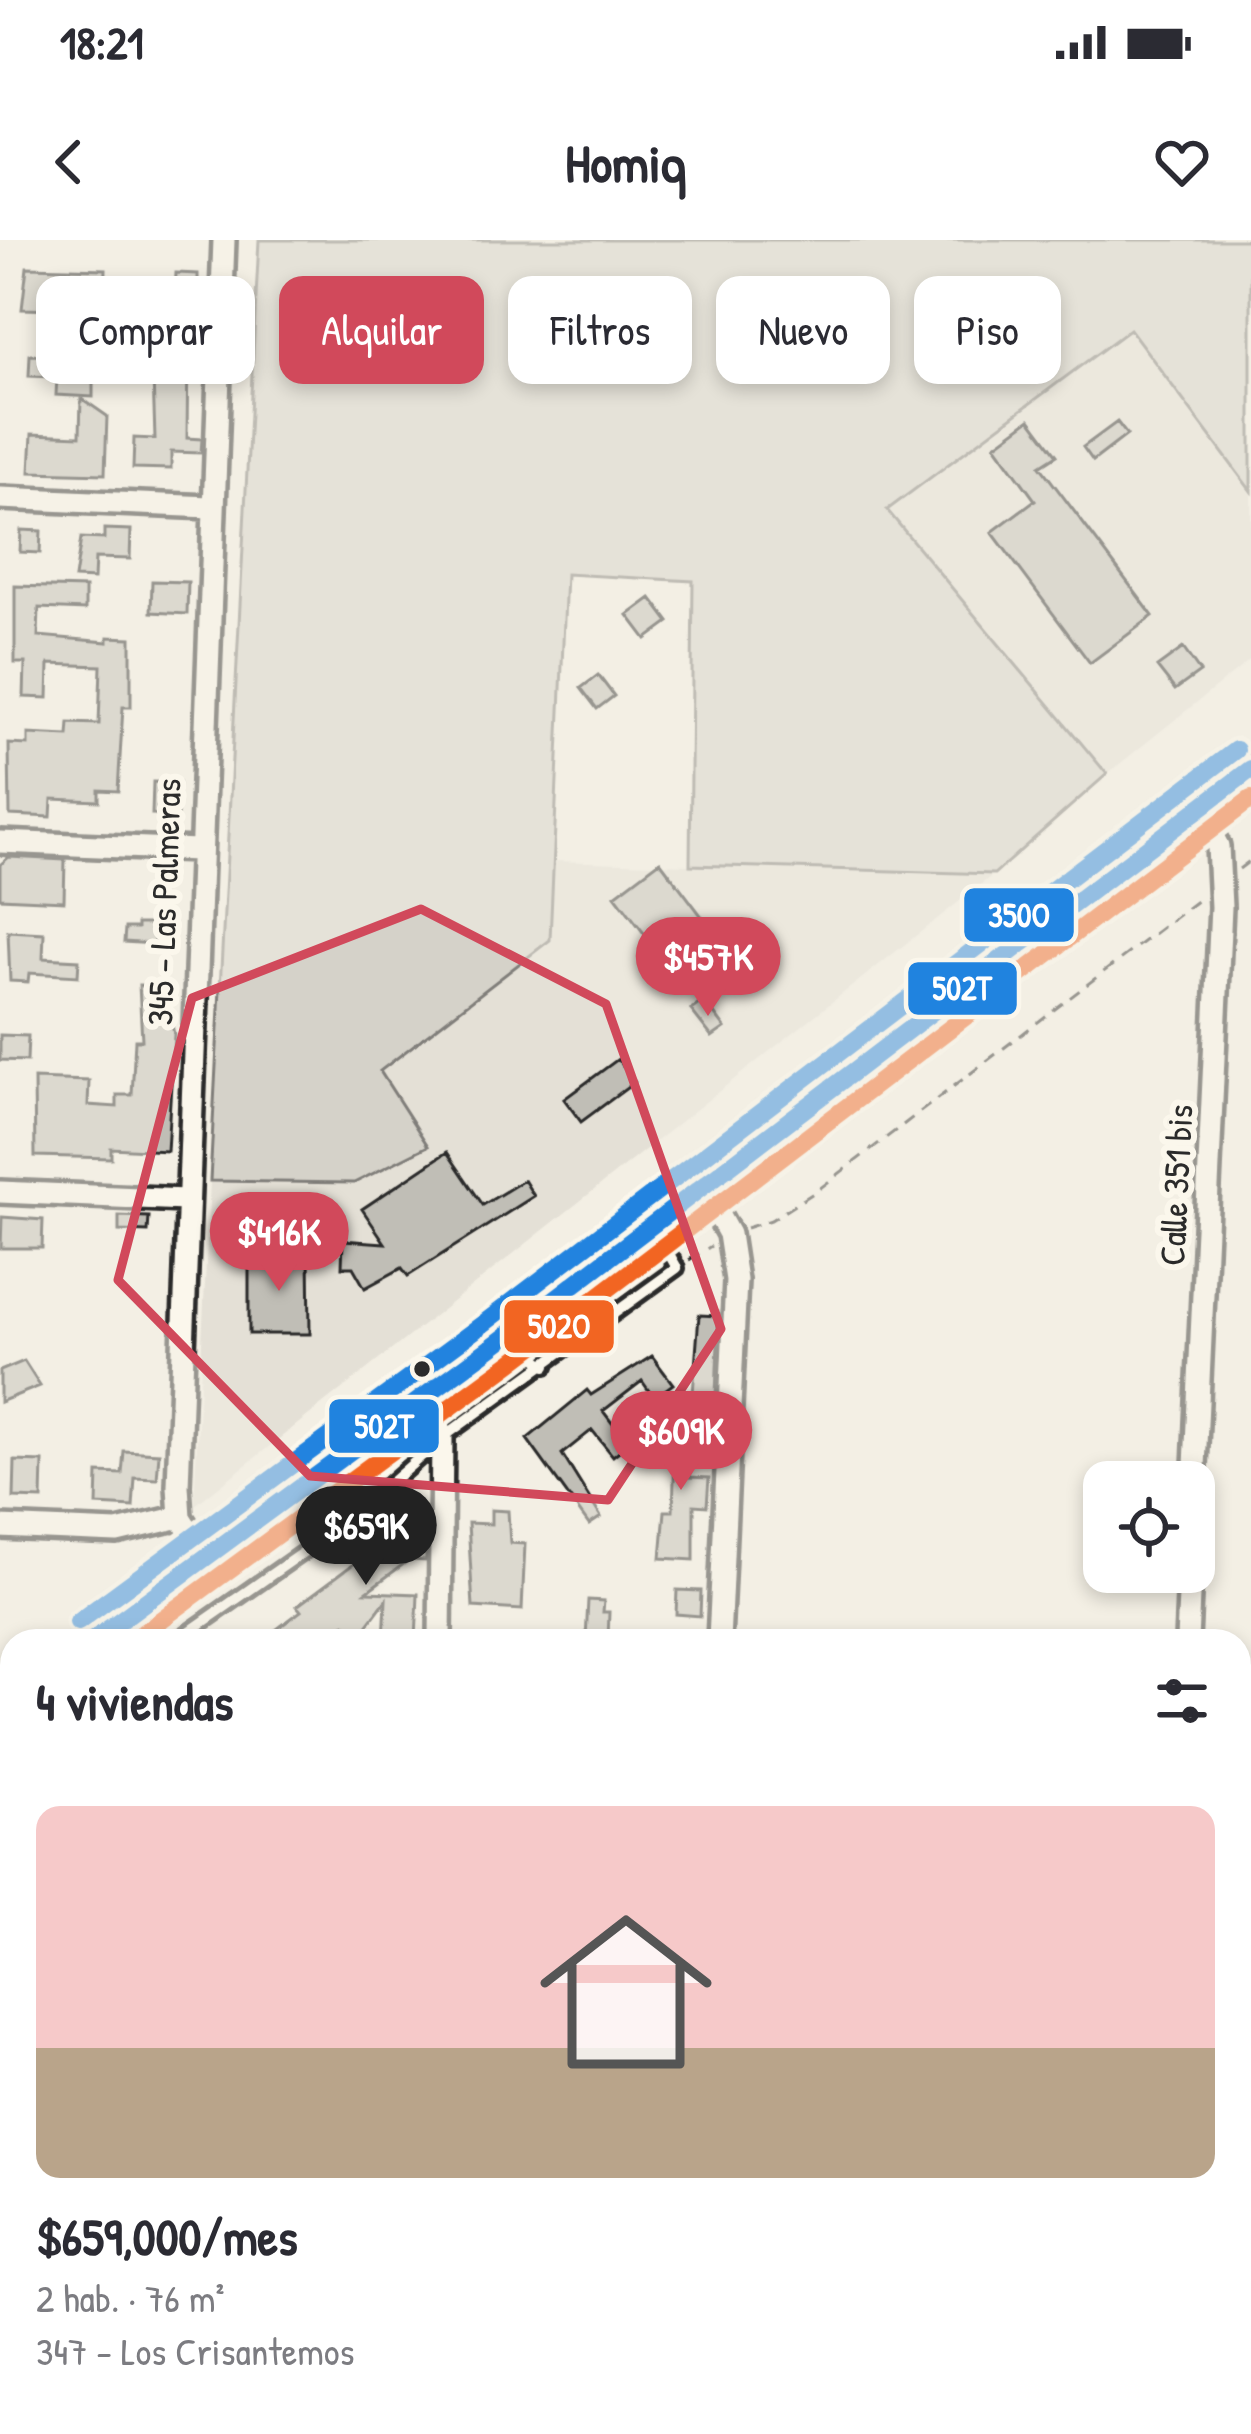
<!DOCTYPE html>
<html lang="es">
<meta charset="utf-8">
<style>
body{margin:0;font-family:"Patrick Hand",sans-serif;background:#f7f7f7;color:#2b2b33;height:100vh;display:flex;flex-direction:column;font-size:45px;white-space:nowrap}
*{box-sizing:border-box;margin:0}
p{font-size:39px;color:#7c7c81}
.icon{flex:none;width:66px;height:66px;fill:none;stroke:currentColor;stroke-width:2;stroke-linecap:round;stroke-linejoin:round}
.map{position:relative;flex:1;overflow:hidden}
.sheet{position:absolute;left:0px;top:1389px;width:1251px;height:807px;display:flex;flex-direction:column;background:#fff;border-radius:36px 36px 0 0;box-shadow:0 6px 18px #0003}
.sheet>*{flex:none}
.top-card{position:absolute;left:36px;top:36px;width:1179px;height:108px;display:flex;gap:24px}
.buttons{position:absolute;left:1083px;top:1221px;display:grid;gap:24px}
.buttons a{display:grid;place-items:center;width:132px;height:132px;border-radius:24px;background:#fff;box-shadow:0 6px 18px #0003;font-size:60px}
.price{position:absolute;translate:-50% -102px;padding:0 27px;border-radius:42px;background:#d1495b;color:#fff;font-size:39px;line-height:78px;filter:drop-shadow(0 3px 6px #0008)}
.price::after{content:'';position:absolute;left:50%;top:72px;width:36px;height:27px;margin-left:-18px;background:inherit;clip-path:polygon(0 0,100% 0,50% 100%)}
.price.active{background:#222;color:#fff}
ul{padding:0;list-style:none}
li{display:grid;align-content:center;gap:24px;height:636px;padding:0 36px}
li+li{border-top:3px solid #e1e1e2}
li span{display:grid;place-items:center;height:372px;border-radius:24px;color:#555}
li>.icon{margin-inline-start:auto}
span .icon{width:216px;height:216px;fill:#fffc;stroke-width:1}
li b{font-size:51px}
h2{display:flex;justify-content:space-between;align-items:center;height:144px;padding:0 36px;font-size:51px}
.pill{padding:0 42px;border-radius:24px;background:#fff;box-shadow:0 6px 18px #0003;font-size:42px;line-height:108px}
.pill.active{background:#d1495b;color:#fff}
.status{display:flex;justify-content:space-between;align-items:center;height:84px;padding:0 60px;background:#fff;direction:ltr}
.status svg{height:33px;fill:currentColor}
header{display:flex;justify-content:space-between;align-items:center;height:156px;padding:0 36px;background:#fff;font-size:54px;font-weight:700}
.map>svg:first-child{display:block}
.built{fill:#e4e0d6}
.green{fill:#d5d2c9;stroke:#807e7a;stroke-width:3}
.building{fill:#c0beb6;stroke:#2b2b2b;stroke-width:3}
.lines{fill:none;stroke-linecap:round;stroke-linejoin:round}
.service-casing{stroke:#2b2b2b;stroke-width:20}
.minor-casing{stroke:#2b2b2b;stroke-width:30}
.secondary-casing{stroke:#2b2b2b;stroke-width:39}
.path{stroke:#2b2b2b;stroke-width:3;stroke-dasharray:12 9;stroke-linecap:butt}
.service{stroke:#fbf7ec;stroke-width:10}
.minor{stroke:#fbf7ec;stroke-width:21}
.secondary{stroke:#fbf7ec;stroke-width:30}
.bus-1-casing{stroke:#fbf7ec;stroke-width:27}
.bus-2-casing{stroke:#fbf7ec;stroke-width:27}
.bus-3-casing{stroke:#fbf7ec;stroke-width:27}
.bus-1{stroke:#2083df;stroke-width:18}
.bus-2{stroke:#f26522;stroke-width:18}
.bus-3{stroke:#2083df;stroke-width:18}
.marked{fill:none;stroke:#d1495b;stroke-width:9;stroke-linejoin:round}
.bus-dot{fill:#2b2b2b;stroke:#fbf7ec;stroke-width:4.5}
.labels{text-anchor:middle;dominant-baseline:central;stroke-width:12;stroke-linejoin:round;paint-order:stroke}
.street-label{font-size:36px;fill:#2b2b2b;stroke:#fbf7ec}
.line-badge{stroke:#fbf7ec;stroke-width:4.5}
.badge-label{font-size:33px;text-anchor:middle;font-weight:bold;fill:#fff}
</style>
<div class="status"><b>18:21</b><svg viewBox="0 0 49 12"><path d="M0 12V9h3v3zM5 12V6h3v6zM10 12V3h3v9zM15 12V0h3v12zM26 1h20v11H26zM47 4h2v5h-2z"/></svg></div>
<header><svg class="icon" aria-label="back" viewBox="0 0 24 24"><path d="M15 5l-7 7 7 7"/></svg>Homiq<svg class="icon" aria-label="heart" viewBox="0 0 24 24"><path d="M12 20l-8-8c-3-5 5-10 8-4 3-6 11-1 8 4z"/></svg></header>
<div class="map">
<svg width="1251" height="2194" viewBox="0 0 1251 2194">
<rect width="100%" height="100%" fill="#f3efe4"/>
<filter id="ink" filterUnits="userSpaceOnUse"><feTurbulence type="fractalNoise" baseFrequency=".00833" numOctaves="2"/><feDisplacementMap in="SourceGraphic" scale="24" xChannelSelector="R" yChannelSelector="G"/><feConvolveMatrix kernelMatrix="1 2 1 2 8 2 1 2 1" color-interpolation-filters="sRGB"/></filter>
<g filter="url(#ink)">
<!-- built -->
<path class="built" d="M1131,88L1251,251V419L1107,534L887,270Z
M553,621L994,634L194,1266L210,941L354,943L427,905L379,831L550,700Z"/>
<!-- green -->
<path class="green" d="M259,0H1251V251L1130,89L887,270L1107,534L994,634L690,625L693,341L566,334L550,700L380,831L428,906L354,943L210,941Z
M1251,1429V2008L1239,2007V1698Z"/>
<!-- building -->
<path class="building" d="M27,27L106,29L105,62L58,61V70L22,69Z
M176,33L198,34V55L175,54Z
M152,104L188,106L187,198L202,199L201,213L171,212V229L133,228L134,198L155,199Z
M30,115L80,117L79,138L93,139V157L56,155L57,137L29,136Z
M81,158L107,176L105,234L30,232L32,194L80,196Z
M1030,179L1057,215L1040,226L1153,376L1090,423L992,292L1035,260L995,205Z
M1117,182L1127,195L1093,221L1083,207Z
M104,289L131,290L130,319L95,318L94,339L75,338L81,298L104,299Z
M21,290L41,291L40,313L20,312Z
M152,341L188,342L187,374L151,372Z
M15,346L85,348V370L39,368L38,396L108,402V397L131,398V467H123L118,551L99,550V561L52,559L51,577L10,575L9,504L28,505V494L68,496L69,483L99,484L101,426L49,424L48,458L24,457L25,423H15Z
M651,358L669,382L646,399L628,375Z
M1183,408L1200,432L1175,450L1157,427Z
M598,435L614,456L597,469L581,448Z
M153,542L179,543L177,575L152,574Z
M9,617L65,620L64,661L0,658V625Z
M660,621L725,707L680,741L615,655Z
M137,684H155L154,704L124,702L125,688H137Z
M8,691L44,693L43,718L79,720L78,736L29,733L28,742L10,741Z
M139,745L164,746L163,776H170L174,794L167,911L111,908V918L35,916L34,839L89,841L88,865L117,867V855H132L135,800H142Z
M704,760L725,788L712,797L691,770Z
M0,795L28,796L27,821L0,820Z
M618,819L635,842L581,882L564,859Z
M447,912L483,965L524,940L534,956L408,1036L402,1028L365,1048L353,1027H342L343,1000L385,1003L362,969Z
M119,976L149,977L148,992L119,991Z
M2,977L43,980L42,1008H1Z
M249,1013H309L310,1094H249Z
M699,1075L719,1076L716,1155L693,1154Z
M652,1116L673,1144L654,1158L642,1141L603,1171L628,1204L613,1216L592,1190L562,1214L601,1277L589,1285L527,1199L587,1150L591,1155Z
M24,1121L40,1146L0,1162V1131Z
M660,1181L692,1183L690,1237L709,1238L707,1266L694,1265V1320L661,1318L665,1271H673L675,1210H659Z
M124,1211L159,1213L157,1239L135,1238L133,1267L97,1265L98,1233L122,1234Z
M15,1221L43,1222L42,1259L14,1258Z
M408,1264L417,1275L426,1268V1321L409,1320L366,1352L418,1354L416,1401H384L386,1360L357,1399L345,1384L322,1400L317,1393L305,1401H261L301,1371L297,1366L375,1308L366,1295Z
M491,1270L508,1271L510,1303L525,1304L522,1370L473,1367L468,1283L491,1284Z
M677,1350L701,1351L700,1376L676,1374Z
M588,1360L604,1361L603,1372H609L608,1400L586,1399Z"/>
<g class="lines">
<!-- service casing -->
<g class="service-casing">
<path id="service" d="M510,1097L546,1126
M311,1247L345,1283
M176,1401L345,1283L442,1198L677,1028L654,987
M0,1523L12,1515"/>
</g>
<!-- minor casing -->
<g class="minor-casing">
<path id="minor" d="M0,258L210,267
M0,602L198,610
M703,947L729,994L736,1040L719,1401
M0,952L185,960
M433,1151L442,1198L440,1401
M1194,1248L1221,667L1218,606L1199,569
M0,1287L117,1292L180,1277
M207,1319L180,1277L178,1246L224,0
M1187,1401L1190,1332
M0,2059L12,2060
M121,2194V2184
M407,2194V2184
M688,2194V2184
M845,2194L846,2184
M995,2194V2184
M1150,2194V2184"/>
</g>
<!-- secondary casing -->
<g class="secondary-casing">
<path id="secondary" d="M92,1401L497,1103L1251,529
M0,1459L12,1451"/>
</g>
<!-- path -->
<path class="path" d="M1239,629L1251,620
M746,988L771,980L815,952L1198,660
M689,1020L711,1006"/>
<!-- service -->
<use href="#service" class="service"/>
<!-- minor -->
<use href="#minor" class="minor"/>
<!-- secondary -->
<use href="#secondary" class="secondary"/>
<!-- bus-1 casing -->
<g class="bus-1-casing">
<path id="bus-1" d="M92,1401L497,1103L1251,529"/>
</g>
<!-- bus-2 casing -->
<g class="bus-2-casing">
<path id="bus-2" d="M132,1401L512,1122L1251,559"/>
</g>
<!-- bus-3 casing -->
<g class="bus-3-casing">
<path id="bus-3" d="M78,1382L483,1084L1236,510"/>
</g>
<!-- bus-1 -->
<use href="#bus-1" class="bus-1"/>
<!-- bus-2 -->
<use href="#bus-2" class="bus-2"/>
<!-- bus-3 -->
<use href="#bus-3" class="bus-3"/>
</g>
</g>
<!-- marked area -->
<path d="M0 0H1251V2194H0ZM421,669L606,764L721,1089L608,1260L310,1236L118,1040L192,758Z" fill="#f3efe4" fill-opacity=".55" fill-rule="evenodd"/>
<path class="marked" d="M421,669L606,764L721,1089L608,1260L310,1236L118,1040L192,758Z"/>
<!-- markers -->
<circle class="bus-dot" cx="422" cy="1129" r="10"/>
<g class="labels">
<!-- street labels -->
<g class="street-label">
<text transform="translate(163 662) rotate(-88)">345 - Las Palmeras</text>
<text transform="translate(1175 945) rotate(-87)">Calle 351 bis</text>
</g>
</g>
<g class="line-badge">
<rect x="962" y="646" width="114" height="58" rx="12" fill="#2083df"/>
<rect x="906" y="720" width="113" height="57" rx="12" fill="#2083df"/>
<rect x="502" y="1058" width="114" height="57" rx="12" fill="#f26522"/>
<rect x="327" y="1157" width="114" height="58" rx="12" fill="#2083df"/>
</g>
<g class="badge-label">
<text x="1019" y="687">350O</text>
<text x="962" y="760">502T</text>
<text x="559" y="1098">502O</text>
<text x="384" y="1198">502T</text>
</g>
</svg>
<div class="buttons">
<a><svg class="icon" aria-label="locate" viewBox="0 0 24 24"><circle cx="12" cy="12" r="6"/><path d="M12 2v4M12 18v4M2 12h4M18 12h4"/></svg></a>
</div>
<b class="price" style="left:708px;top:779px">$457K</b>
<b class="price" style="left:279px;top:1054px">$416K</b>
<b class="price" style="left:681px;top:1253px">$609K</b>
<b class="price active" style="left:366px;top:1348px">$659K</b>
<div class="top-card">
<a class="pill">Comprar</a>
<a class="pill active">Alquilar</a>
<a class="pill">Filtros</a>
<a class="pill">Nuevo</a>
<a class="pill">Piso</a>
</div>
<section class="sheet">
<h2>4 viviendas<svg class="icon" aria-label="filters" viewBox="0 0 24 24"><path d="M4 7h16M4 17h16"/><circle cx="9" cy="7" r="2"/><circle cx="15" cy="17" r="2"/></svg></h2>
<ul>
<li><span style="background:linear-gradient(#f6c9c9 65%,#b9a48a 0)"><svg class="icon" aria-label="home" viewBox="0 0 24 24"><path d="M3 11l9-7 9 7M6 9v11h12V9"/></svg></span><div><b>$659,000/mes</b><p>2 hab. · 76 m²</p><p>347 - Los Crisantemos</p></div></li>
</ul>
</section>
</div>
